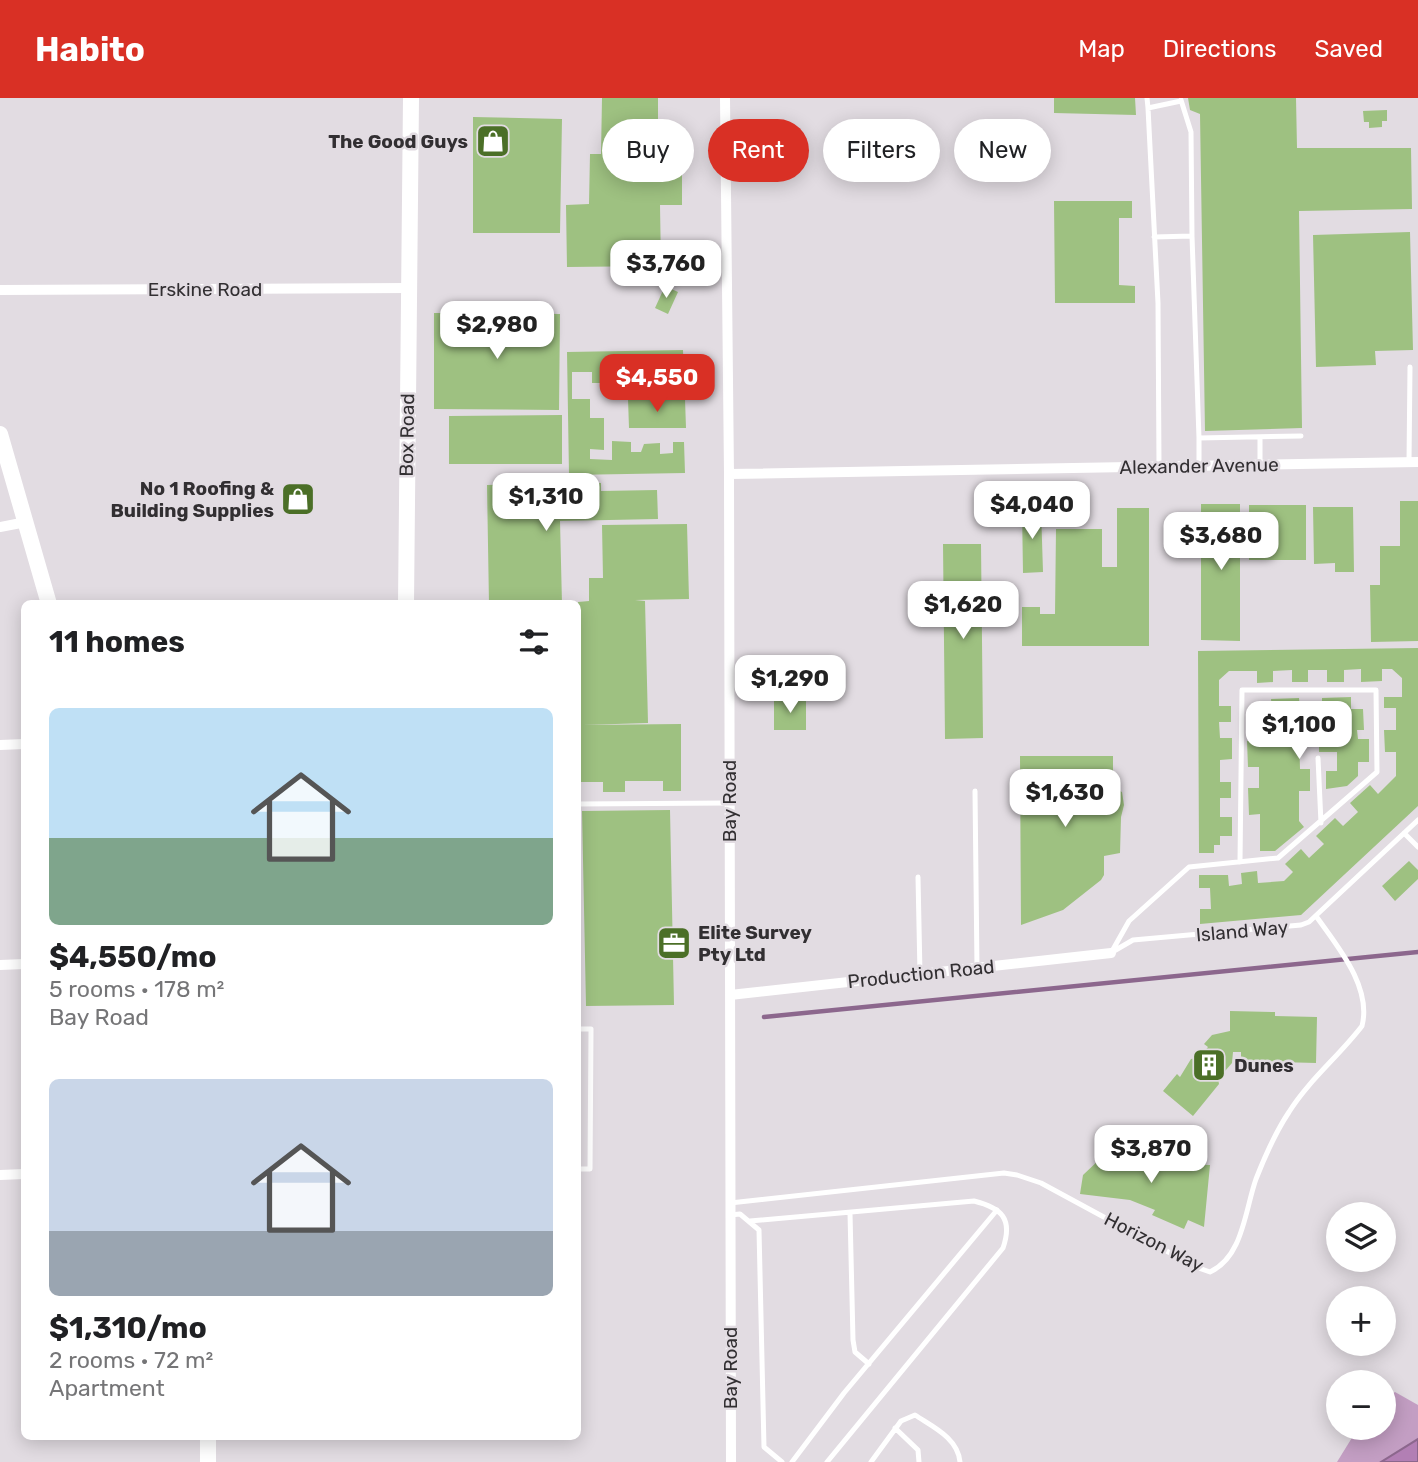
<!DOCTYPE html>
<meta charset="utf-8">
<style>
body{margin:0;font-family:Rubik,sans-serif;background:#f6f6f6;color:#202124;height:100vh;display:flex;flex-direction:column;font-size:26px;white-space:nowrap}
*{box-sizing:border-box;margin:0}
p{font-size:23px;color:#757577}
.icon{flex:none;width:38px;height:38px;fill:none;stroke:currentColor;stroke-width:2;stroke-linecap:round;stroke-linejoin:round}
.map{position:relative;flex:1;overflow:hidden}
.details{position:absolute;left:21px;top:502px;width:560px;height:840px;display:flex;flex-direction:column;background:#fff;border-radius:10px;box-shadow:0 4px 18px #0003}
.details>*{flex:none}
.hud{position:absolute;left:602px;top:21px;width:665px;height:63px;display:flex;gap:14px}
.controls{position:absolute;left:1326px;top:1104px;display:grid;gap:14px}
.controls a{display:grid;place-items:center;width:70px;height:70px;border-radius:50%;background:#fff;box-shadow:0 4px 18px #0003;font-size:35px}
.price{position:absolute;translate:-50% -60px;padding:0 16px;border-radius:14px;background:#fff;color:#222;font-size:23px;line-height:46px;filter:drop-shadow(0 2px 4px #0008)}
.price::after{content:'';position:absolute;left:50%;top:42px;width:21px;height:16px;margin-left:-10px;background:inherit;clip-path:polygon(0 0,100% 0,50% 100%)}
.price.on{background:#d93025;color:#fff}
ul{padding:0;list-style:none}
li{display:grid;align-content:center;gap:14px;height:371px;padding:0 28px}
li span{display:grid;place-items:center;height:217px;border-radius:10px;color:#555}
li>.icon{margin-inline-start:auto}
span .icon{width:126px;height:126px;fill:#fffc;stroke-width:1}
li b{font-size:30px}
h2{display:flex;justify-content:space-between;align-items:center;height:84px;padding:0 28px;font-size:30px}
.tag{padding:0 24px;border-radius:32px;background:#fff;box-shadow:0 4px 18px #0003;font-size:24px;line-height:63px}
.tag.on{background:#d93025;color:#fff}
header{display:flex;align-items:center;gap:42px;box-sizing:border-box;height:98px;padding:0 35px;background:#d93025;color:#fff}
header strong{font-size:33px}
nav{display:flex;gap:38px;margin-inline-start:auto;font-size:24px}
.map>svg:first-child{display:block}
.green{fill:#c39ec3}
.water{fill:#b27fb4;stroke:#8c678d;stroke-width:2}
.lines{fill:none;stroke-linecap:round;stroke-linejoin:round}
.stream{stroke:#8c678d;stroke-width:4.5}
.building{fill:#9ec181}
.lane{stroke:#fff;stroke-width:5}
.street{stroke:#fff;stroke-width:10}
.secondary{stroke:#fff;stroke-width:16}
.labels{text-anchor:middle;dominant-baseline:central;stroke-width:5;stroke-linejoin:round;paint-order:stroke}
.poi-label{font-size:19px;font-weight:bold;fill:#322f32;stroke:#e2dce2;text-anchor:end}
.street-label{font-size:19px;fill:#322f32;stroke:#e2dce2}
</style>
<header>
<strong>Habito</strong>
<nav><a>Map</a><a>Directions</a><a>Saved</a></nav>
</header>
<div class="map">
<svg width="1418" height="1364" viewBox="0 0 1418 1364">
<rect width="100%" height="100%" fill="#e2dce2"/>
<!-- green -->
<path class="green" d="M1395,1294L1418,1307V1341L1381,1364H1337L1358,1330H1384V1301Z"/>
<!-- water -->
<path class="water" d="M1418,1341V1364H1381Z"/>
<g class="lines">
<!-- stream -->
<path class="stream" d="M764,919L1418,854"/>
</g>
<!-- building -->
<path class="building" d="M602,0H658V74H682V107H660L661,168L567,169L566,107L589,106L590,56H601Z
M1054,0H1135L1136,17L1054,15Z
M1188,0H1296L1297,50H1411L1412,111L1299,113L1302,330L1205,333L1200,16L1190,12Z
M1387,12V23H1382V29L1369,30V24H1364L1363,13Z
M473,19L562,21L560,135H473Z
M1054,103H1132V120H1119V187L1135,188V205H1055Z
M1410,134L1413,252L1375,253L1376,267L1316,269L1313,137Z
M665,188L678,194L668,216L655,210Z
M434,215L560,216L559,312L434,311Z
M683,252L684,283L673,284V273H650V280L636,281V270H609V285H592V274H572V301H590V320H604V352L590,351V361L612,362V343L631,344V354H641L644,346L660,345V356L673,355V344H684L685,375L569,377L567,254Z
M628,301H685L686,330H629Z
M562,317V366H449V318Z
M601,385V393L657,392L658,421L560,423L562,506H489L487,387Z
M1400,403H1418V543L1371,544L1370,487H1380V448H1400Z
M1201,406H1240V543L1201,542Z
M1249,407H1306V462H1249Z
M1313,409H1353L1354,474H1335V465L1314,466Z
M1117,410H1149V548H1022V509H1040V516H1055L1056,431H1102V469H1117Z
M1041,411L1043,474L1023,475L1022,412Z
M687,426L689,501L635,502L645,503L648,625L583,627L681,626V693H663V683H625V694H603V684H578V504L589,503V480H603L602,427Z
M943,446H981L983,640L945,641Z
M1418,550V708L1301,817L1200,826V811H1211L1210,790H1199V777H1228L1229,788L1242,786L1241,775L1257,773L1258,785L1284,783L1293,774L1285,766L1301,751L1309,760L1324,746L1316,738L1335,720L1343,728L1358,714L1350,705L1370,687L1378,696L1396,678V654H1385L1384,632H1396V610H1384V599H1402V580L1392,571H1382V583L1361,584V571L1344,572V584H1327V572H1308V584H1292V572L1273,573V584L1257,585V573H1229L1219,582V608H1231V624H1219L1220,640H1232V661L1220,662V684H1231V700H1220V719H1232V738H1220V747H1214V755H1199L1198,553Z
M1351,599V611H1363L1364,632H1357L1358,641H1369V664H1358V678L1347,688L1326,691V673H1337V654H1319V633L1299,634L1300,671H1310V693H1299V723L1304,729L1275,753H1260V716L1249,717L1248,690H1259V669H1248L1247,643H1258L1257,612H1272L1271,601L1299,600L1300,612H1322V600Z
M806,601V632H774V602Z
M1020,658H1113V690L1122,694L1124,707L1121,719L1120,755L1104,758V777L1101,782L1063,812L1021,827Z
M670,712L674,907L586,908L582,713Z
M1409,763L1418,772V781L1395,803L1382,788Z
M1230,913L1275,914V918L1317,919L1316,965L1241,963V954H1233L1232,965L1218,981L1219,986L1193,1018L1163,993L1177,976L1180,979L1191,961L1200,959L1208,949L1204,946L1212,937L1230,933Z
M1114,1043L1145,1065L1210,1067L1204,1129L1188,1122L1184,1131L1152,1117L1155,1112L1130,1102L1080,1096L1083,1077L1101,1060Z"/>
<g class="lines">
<!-- lane -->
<path class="lane" d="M1147,0L1148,10
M1181,2L1191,34L1192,138L1199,340
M1154,139L1192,138
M1409,364L1410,269
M1199,367V340L1301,338
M1260,367V339
M1159,368L1158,205L1148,10L1181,3
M1318,660L1321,725
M975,693L977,870
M578,706L728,705
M1404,735L1418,749
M918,779L920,876
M1114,853L1133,842L1301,827L1309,824L1418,722
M1111,855L1129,823L1189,769L1278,760L1377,674L1376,592H1242L1240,764
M578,931H591L590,1071H578
M730,1105L1004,1075L1017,1077L1041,1085L1196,1169L1210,1174C1243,1159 1245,1112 1256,1081C1265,1058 1275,1035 1289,1014C1309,982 1339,958 1362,928C1372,889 1338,849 1316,818
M850,1115L853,1242L855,1254L869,1266
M730,1117L740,1116L759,1132L764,1349L782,1364
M750,1123L974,1103C1002,1110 1013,1121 1003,1150L827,1364
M895,1330L918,1352L919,1364
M792,1364L844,1295L997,1112
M871,1364L901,1323L915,1317C933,1329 958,1340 960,1364"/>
<!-- street -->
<path class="street" d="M725,0L729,376L731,1364
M0,192L410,190
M729,376L1418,364
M0,429L26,424
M0,647L24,646
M0,867L24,866
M730,897L1111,855
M0,1077L24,1076"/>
<!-- secondary -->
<path class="secondary" d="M0,336L49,506
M406,506L411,0
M208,1339V1364"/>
</g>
<!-- icons -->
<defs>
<g id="shop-square" transform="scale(1.75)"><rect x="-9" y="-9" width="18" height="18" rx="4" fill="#4b6f27" stroke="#e2dce2"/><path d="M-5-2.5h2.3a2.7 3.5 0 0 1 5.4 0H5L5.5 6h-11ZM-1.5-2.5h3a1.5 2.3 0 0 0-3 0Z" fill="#fff"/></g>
<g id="office-square" transform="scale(1.75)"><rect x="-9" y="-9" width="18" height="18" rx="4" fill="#4b6f27" stroke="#e2dce2"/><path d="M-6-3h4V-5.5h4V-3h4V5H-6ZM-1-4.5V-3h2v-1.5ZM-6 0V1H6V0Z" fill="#fff"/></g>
<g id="building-square" transform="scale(1.75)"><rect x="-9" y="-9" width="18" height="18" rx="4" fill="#4b6f27" stroke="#e2dce2"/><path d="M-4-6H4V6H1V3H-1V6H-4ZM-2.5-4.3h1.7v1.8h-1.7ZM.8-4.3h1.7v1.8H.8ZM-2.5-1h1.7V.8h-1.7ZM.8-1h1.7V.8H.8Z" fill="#fff"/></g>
</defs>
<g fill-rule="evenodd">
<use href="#shop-square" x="493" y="43"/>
<use href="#shop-square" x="298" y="401"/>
<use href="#office-square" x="674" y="845"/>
<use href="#building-square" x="1209" y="967"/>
</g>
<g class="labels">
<!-- poi labels -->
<g class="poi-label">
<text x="468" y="43">The Good Guys</text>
<text x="274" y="390">No 1 Roofing &amp;<tspan x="274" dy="22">Building Supplies</tspan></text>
<text x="698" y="834" text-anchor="start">Elite Survey<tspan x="698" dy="22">Pty Ltd</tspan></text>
<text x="1234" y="967" text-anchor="start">Dunes</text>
</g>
<!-- street labels -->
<g class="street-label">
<text x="205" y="191">Erskine Road</text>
<text transform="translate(407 337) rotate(-89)">Box Road</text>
<text transform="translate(1199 368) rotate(-1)">Alexander Avenue</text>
<text transform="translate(729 703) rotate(-90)">Bay Road</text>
<text transform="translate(1242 833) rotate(-5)">Island Way</text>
<text transform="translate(921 876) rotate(-6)">Production Road</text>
<text transform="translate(1154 1144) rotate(27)">Horizon Way</text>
<text transform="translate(730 1270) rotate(-90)">Bay Road</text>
</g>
</g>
</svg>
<div class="controls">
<a><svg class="icon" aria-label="layers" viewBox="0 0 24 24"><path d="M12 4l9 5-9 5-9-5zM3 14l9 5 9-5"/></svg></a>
<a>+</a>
<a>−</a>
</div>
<b class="price" style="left:666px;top:202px">$3,760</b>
<b class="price" style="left:497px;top:263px">$2,980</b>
<b class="price on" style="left:657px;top:316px">$4,550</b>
<b class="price" style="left:546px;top:435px">$1,310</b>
<b class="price" style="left:1032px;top:443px">$4,040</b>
<b class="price" style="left:1221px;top:474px">$3,680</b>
<b class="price" style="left:963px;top:543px">$1,620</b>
<b class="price" style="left:790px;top:617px">$1,290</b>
<b class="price" style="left:1299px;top:663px">$1,100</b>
<b class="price" style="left:1065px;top:731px">$1,630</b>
<b class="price" style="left:1151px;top:1087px">$3,870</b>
<div class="hud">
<a class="tag">Buy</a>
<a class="tag on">Rent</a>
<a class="tag">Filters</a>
<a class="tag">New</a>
</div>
<section class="details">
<h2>11 homes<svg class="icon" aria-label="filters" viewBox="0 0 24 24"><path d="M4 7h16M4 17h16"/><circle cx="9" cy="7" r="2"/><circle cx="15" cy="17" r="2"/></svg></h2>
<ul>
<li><span style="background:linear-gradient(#bfe0f5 60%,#7fa58c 0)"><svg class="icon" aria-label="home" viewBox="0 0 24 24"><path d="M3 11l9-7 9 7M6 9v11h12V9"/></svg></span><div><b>$4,550/mo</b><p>5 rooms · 178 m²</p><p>Bay Road</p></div></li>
<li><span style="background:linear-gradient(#c9d6e8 70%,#9aa5b1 0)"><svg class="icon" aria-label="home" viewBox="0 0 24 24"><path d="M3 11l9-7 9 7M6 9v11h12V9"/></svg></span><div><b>$1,310/mo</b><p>2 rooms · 72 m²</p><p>Apartment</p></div></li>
</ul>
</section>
</div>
